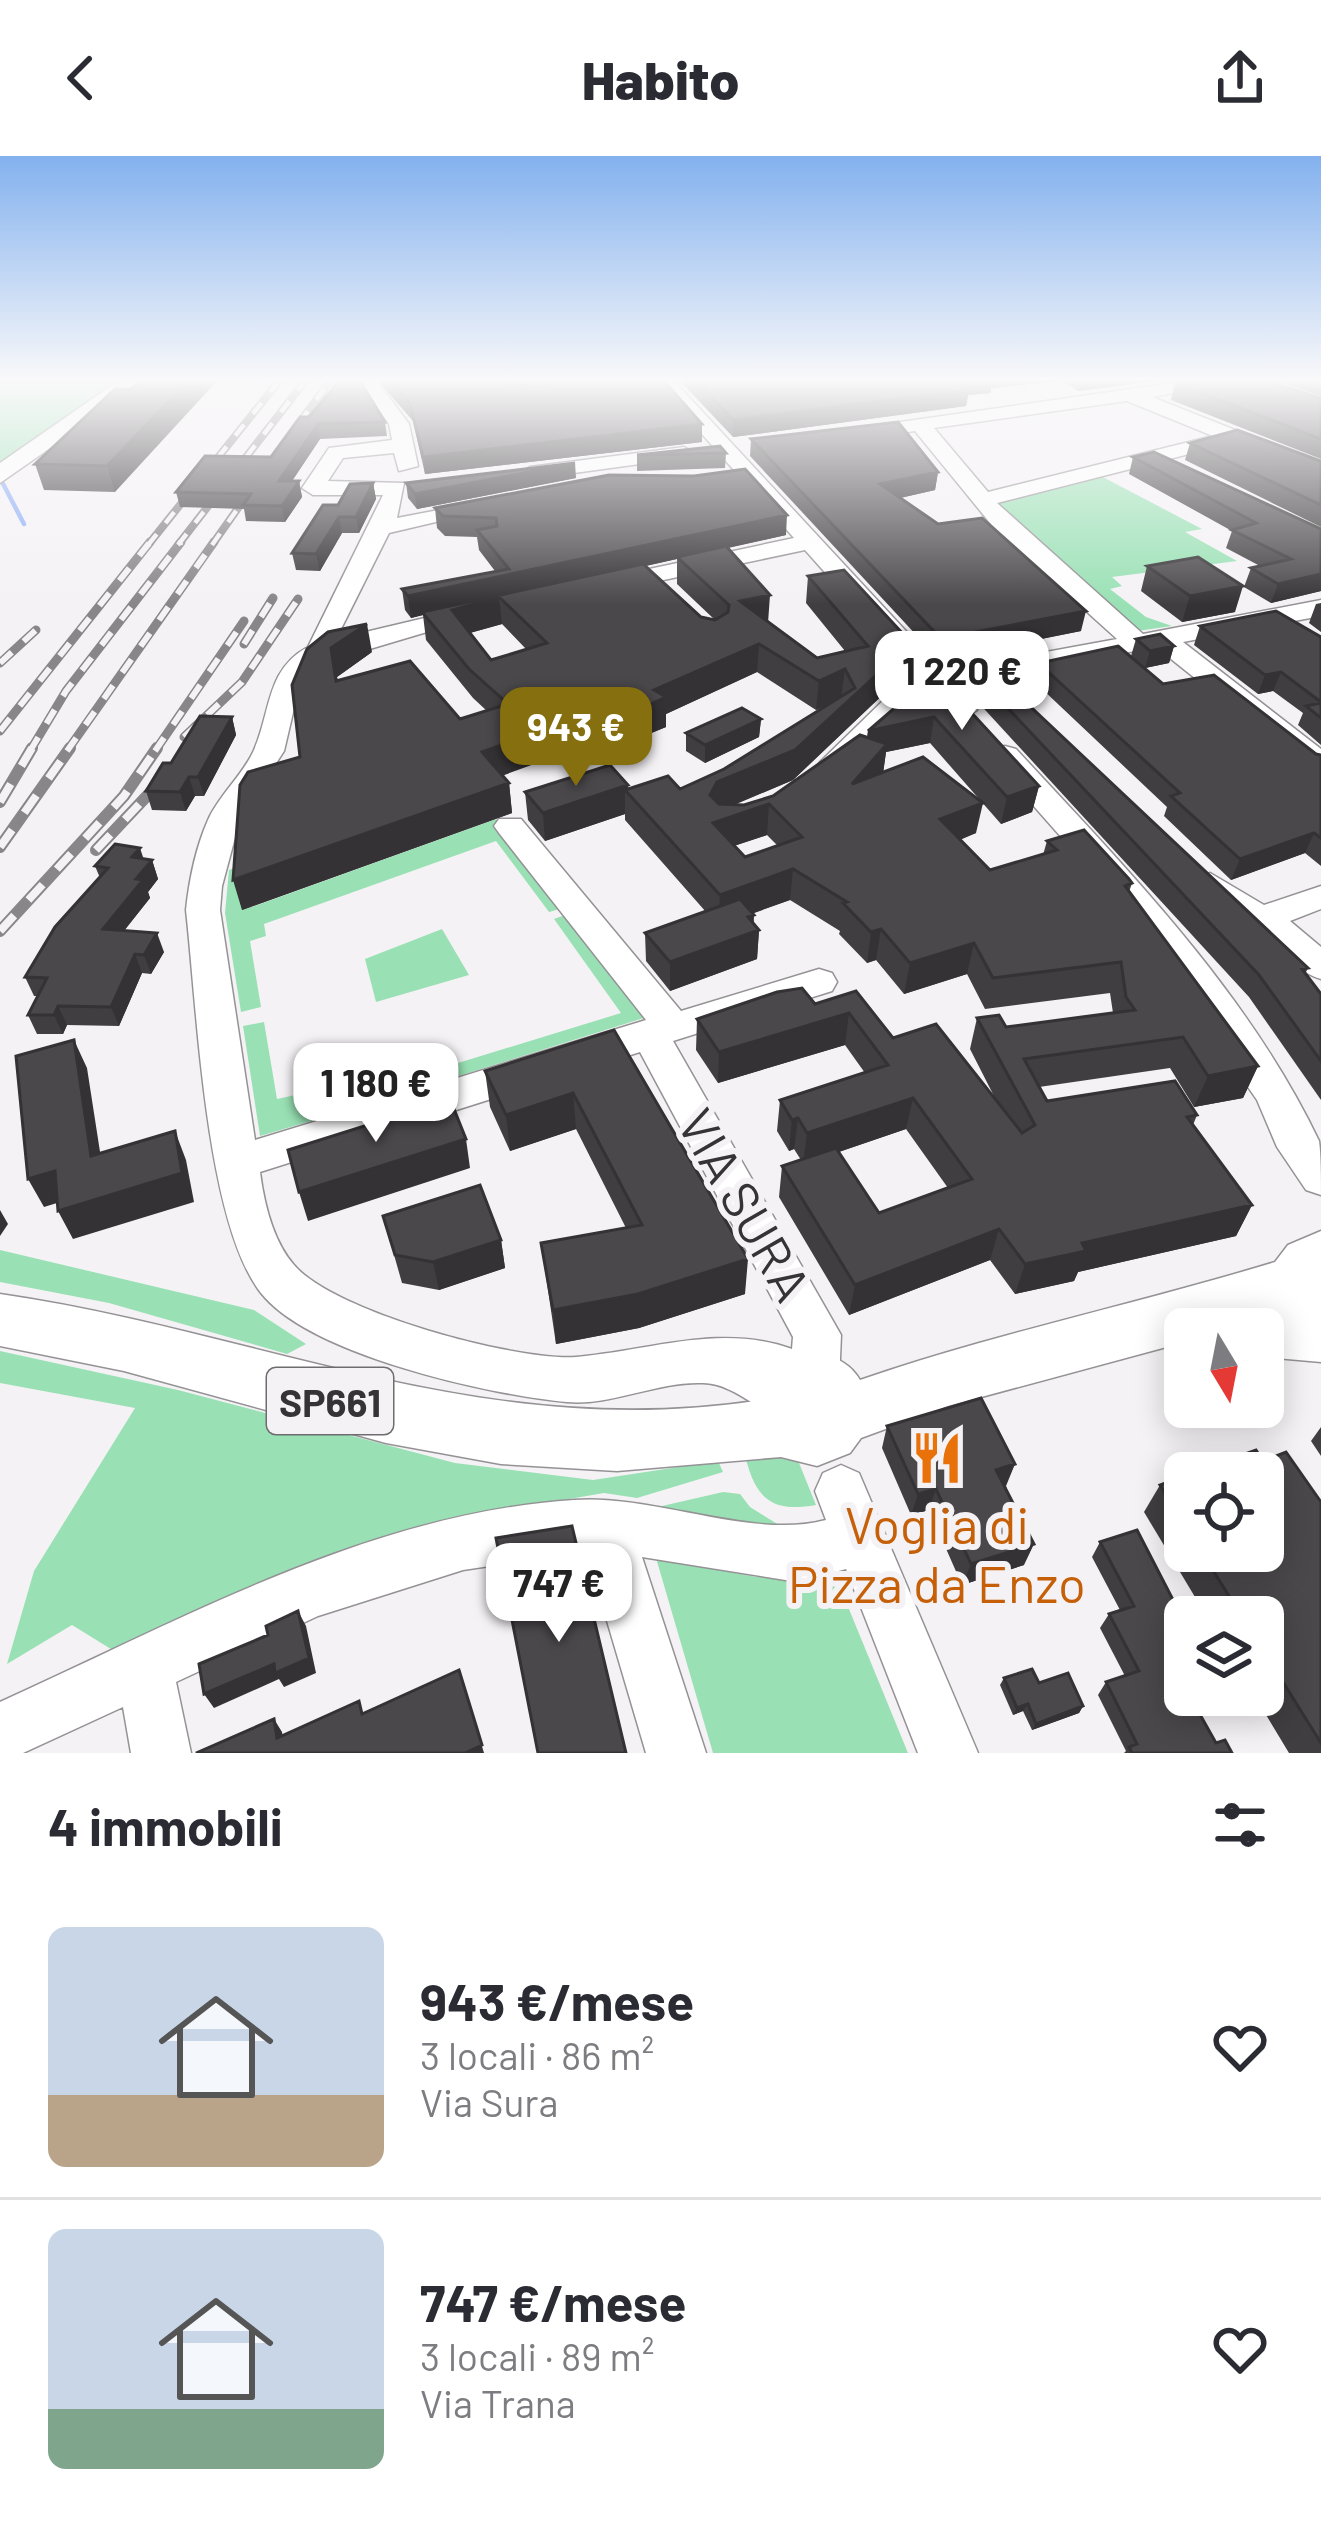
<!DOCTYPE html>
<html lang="it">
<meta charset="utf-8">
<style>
body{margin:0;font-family:Barlow,sans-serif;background:#f7f7f7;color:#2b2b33;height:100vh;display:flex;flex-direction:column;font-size:45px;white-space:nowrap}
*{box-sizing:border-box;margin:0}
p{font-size:39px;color:#7c7c81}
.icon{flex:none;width:66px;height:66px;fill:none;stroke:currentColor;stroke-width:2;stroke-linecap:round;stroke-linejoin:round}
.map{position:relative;height:1597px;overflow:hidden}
.side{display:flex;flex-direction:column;background:#fff;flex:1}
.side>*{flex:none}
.needle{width:78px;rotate:170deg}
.tools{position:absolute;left:1164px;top:1152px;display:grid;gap:24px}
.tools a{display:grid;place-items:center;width:120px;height:120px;border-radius:18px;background:#fff;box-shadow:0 6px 30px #0003;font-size:60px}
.price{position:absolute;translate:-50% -102px;padding:0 27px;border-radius:24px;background:#fff;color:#222;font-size:39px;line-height:78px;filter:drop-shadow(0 3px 6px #0008)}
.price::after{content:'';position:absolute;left:50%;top:72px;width:36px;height:27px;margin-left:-18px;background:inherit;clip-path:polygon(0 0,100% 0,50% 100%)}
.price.active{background:#856f0f;color:#fff}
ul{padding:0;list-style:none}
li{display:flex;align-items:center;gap:36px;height:300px;padding:0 48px}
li+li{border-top:3px solid #e1e1e2}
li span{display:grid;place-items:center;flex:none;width:336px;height:240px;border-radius:18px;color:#555}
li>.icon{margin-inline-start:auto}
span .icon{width:144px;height:144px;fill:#fffc;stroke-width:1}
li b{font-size:51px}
h2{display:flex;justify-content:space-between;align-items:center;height:144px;padding:0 48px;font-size:51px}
header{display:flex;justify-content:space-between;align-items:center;height:156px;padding:0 48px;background:#fff;font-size:54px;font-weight:800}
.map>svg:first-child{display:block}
.green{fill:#99e1b4}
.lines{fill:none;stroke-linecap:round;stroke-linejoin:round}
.stream{stroke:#8badf6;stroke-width:4.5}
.minor-casing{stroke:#959296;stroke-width:3}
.major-casing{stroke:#959296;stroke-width:3}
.minor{fill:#fff;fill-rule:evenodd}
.major{fill:#fff;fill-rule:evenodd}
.rail-far2-casing{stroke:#898689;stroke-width:8}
.rail-far1-casing{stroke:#898689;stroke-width:9}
.rail-casing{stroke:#898689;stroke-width:12}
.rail-far2{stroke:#f5f2f5;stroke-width:4.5;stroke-dasharray:14;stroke-linecap:butt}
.rail-far1{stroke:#f5f2f5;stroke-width:6;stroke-dasharray:16;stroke-linecap:butt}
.rail{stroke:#f5f2f5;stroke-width:8;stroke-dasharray:21;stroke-linecap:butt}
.wall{fill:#403e40;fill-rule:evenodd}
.shaded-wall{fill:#343234}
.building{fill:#4b484b;stroke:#343234;stroke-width:3;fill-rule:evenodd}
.labels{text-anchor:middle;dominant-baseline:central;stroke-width:12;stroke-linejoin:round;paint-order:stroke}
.shield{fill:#f5f2f5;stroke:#6f6c6f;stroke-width:3}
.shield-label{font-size:39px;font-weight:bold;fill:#353335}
.near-street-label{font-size:51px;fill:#353335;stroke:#f5f2f5}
.near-food-label{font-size:51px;fill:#c56008;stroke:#f5f2f5}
</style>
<header><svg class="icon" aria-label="back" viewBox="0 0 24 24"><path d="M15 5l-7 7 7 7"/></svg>Habito<svg class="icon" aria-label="share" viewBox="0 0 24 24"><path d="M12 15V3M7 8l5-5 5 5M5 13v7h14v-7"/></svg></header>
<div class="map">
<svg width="1321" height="1597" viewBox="0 0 1321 1597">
<rect width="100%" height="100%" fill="#f5f2f5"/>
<!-- green -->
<path class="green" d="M0,225H128L0,313Z
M1099,319L1202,373L1185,376L1237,405L1112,421L1122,430L1110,433L1146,461L1172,470L1137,475L994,346Z
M496,663L563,752L549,756L496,685L264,768L266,780L250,785L261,851L241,856L225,757L229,714L246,707L243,746L252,751Z
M568,758L647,861L449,923L445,911L621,857L554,763Z
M442,773L469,819L376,846L365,803Z
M264,866L277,943L300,938L306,954L422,918L427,931L260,980L243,870Z
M0,1094L254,1154L306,1188L287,1198L109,1147L0,1126Z
M0,1195L178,1234L455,1307L593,1324L718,1305L723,1316L637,1342L604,1337L500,1355L119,1498L72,1469L7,1508L34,1415L135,1252L0,1227Z
M743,1292L797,1302L816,1349C766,1358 754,1338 743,1292Z
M723,1336L740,1338L750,1351L787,1374L659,1356L662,1350Z
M656,1402L756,1421L835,1419L908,1597H713Z"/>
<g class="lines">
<!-- stream -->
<path class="stream" d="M0,322L24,368"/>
<!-- minor casing -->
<g class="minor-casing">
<path id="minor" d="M358,225H377L409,268L418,310L399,315L394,297L343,302L328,325L404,327L397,362L480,346L491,353L389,377L336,483L471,451L484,459L316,509L299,531L284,595L240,663L222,730L220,754L255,984L646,864L499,677L494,670L499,663H521L681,855L819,813L832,817L837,826L832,835L673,885L841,1179L839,1226L832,1242L808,1246L802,1258L785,1265C759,1255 732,1227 703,1227C658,1225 612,1250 567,1246C490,1239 310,1199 261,1137C205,1065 197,850 186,754C189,725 196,691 208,664C219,639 243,619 254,594C271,556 266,513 308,491L383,339H313L302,332L329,292L392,284L389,268ZM640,896L793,1181L792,1193C720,1167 649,1195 576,1201C515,1205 334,1156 294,1109C273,1085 264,1047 260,1016Z
M655,225H674L943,515L1117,483L995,373L915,275L858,283L851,281V273L1187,225H1238L1152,241L1321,308V322L1232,287L997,347L1143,478L1321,444V460L1183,486L1321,593V617L1310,614L1156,491L956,529L977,554L963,563L953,560L932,537L916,544L842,618H820L816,612L820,606L896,532L919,522L805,394L607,436L595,429L607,422L794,382ZM1127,245L1213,280L988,336L934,272Z
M684,291L694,297L691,301L530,323L519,317L530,311Z
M1005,590L1016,593C1126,712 1248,836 1319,985C1321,999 1321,1023 1321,1039L1306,1034L1277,991L1257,944L1123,751L994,605L990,599L994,593Z
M1210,717L1264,749L1321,730V753L1290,765L1321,791V823C1293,815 1277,787 1253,771C1229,756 1210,754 1193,728Z
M841,1309L859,1317L978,1597H918L846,1413L798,1426L642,1401L706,1597H646L587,1397H576L463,1414L318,1460L176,1526L191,1597H131L123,1551L23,1597H0V1546C182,1464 370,1357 574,1344C655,1338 751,1384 826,1364L815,1335L823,1317Z"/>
</g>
<!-- major casing -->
<g class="major-casing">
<path id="major" d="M118,225H146L0,327V307Z
M1321,1075V1206L1263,1201V1173H1185V1186L948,1250L861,1282L850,1297L817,1310L781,1301L617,1315L501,1308L386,1287L124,1215L0,1190V1138C261,1176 482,1286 755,1245C760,1233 763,1218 774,1211C800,1191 843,1194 860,1224C996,1177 1138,1148 1275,1106L1288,1089Z"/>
</g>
<!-- minor -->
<use href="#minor" class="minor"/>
<!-- major -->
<use href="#major" class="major"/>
<!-- rail-far2 casing -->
<g class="rail-far2-casing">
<path id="rail-far2" d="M283,289L330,225
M148,389L279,225
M178,389L305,225
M212,389L255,328"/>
</g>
<!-- rail-far1 casing -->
<g class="rail-far1-casing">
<path id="rail-far1" d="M244,488L273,442
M0,507L36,474
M0,575L150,386
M184,581L242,526L298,443
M30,595L66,535L181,386
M67,595L214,386
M155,595L244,465"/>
</g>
<!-- rail casing -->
<g class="rail-casing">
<path id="rail" d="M0,646L32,592
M0,691L70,592
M96,694L161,625
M0,775L124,640L157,592"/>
</g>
<!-- rail-far2 -->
<use href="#rail-far2" class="rail-far2"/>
<!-- rail-far1 -->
<use href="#rail-far1" class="rail-far1"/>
<!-- rail -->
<use href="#rail" class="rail"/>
</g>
<!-- wall -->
<path class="wall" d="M378,225H557L702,268V286L425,318L413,265Z
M680,225H1058L991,232V237L968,239L966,250L733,281Z
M1063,225H1155L1078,235Z
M1276,225H1321V240Z
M1175,227L1321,242V303L1171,244Z
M131,233L115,336L44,334L35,308Z
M300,261L385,266L387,280L320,283L292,325H299L302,341L285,366L246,365L244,353L180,351L176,336L271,301Z
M751,283L938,316L935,334L900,342L1081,475L970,497L969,506L945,510L750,300Z
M1190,287L1321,305V371L1185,304Z
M726,297L725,312L637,315V299Z
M1133,301L1321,373V435L1271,447L1244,431L1251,412L1260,410L1226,392L1232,375L1129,318Z
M576,322L417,353L408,342L406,327Z
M373,327L376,343L359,377H342L320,415L296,414L292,397L338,349Z
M435,352L786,379L728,392L768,466L817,502L845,495L806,447L808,420L916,492L912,520L893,529L793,624L734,649H744L773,640L867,582L868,575L935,517L1039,630L1032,656L1001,668L930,587L886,596L883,617L976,677L960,684L990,714L1043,699L1047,685L1132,727L1129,736L1258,910L1243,942L1194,951L1170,912L1039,931L1047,945L1197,959L1193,969L1252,1049L1236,1080L1078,1116L1074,1125L1015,1138L990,1104L849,1159L779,1041L782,1010L801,1004L794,993L789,995L777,975L780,944L865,917L845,889L718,927L696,894L697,863L815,848L856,835L893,882L996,944L970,893L977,862L1006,871L1113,857L1110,837L985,853L967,818L904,838L876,804L867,807L839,778L840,775L790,744L753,757L754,769L759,774L757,803L670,835L646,805L645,777L706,756L625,664V658L545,685L528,664L525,636L680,633L724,613L830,548L816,554L757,516L666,558V571L644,580L633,572L502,619L509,627L512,657L242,754L300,601L292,529L372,496L337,521L338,525L460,563L487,555L473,542L426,484L423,459L411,462L405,454L402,433L495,415L479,394L477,381L445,380L437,372ZM677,403V428L715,464L701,461L646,410ZM502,468L526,493L491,504L470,477ZM767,679L777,689L745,701L734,690ZM906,973L948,1032L879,1057L839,996Z
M1147,410L1235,456L1182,466L1141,435Z
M1321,447V476L1309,467L1316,448Z
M1200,470L1321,481V589L1298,569L1303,557L1273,535L1258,538L1194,489Z
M1136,483L1174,490L1169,507L1145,512L1131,500Z
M1030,509L1163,528L1321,599V710L1305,697L1231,724L1164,660L1167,651L1041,532L1035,538L1026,529Z
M969,511L1308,812L1305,818L1321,838V944L1249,841L965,532Z
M232,561L236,579L204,640H195L186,655L152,654L146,635L171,607Z
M761,563L759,581L705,607L686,595V577Z
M144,703L152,704L158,723L148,736L150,742L124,775L164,796L151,818L142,817L119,870L67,869L63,878H37L28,859L38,840H34L25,821L100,722L95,710Z
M614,874L745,1138L639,1172L556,1188L541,1087L626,1072L576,973L510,995L490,951L485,915Z
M383,1060L501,1084L505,1112L439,1134L402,1127Z
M887,1270L1006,1330L1024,1409L962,1429L929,1354L911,1359L882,1292Z
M1321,1271V1300L1311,1285Z
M1263,1305L1321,1346V1597H1289L1254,1539H1263V1461H1207L1144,1356L1160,1329L1185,1320V1395H1263Z
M1100,1386L1185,1539L1216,1587L1232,1597H1124L1126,1595L1098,1539L1106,1526L1125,1520L1100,1472L1109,1458L1120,1454L1092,1401Z
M1004,1522L1039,1527L1083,1550L1079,1557L1032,1574L1023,1555L1013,1559L1000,1529Z"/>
<!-- shaded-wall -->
<path class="shaded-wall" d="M188,225H217L115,336L107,310Z
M508,225H557L510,240Z
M956,225H1058L991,232V237L968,239L966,250L733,281V264Z
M1080,225H1155L1078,235Z
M318,268L320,283L282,340L279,325Z
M702,268V286L425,318L423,301Z
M575,307L576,322L417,353L415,338Z
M938,316L935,334L878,347L880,328Z
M299,325L302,341L285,366L282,350Z
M373,327L376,343L359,377L356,361Z
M787,359L786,379L499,442L502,468L455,481L452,454L422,456L423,459L411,462L408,440Z
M339,361L342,377L320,415L316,398Z
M1321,418V435L1271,447L1278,428Z
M1243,430L1235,456L1182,466L1190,440Z
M770,439L768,467L740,445Z
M1086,455L1081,475L970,497L969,506L945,510L948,490L965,478Z
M367,468L372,496L337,521L342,554L331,492Z
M759,488L757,516L666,558V571L644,580V551L654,534Z
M1174,490L1169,507L1145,512L1150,495Z
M916,492L912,520L893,529L793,624L716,656L710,639L717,626L795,594L897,500Z
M845,513L841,542L816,554L819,525Z
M1045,513L1041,532L1035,538L1040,518Z
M1281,516L1273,535L1258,538L1265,519Z
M632,543L633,572L485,626L482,596Z
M232,561L236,579L204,640L198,621Z
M934,561L930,587L886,596L883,618L852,628L865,601L868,575Z
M761,563L759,581L705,607V589Z
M189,621L195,640L186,655L180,636Z
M509,627L512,657L242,754L233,724Z
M628,629L629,638L625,634V658L545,685L543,657Z
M1039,630L1032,656L1001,668L1007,641Z
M983,647L976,677L934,693L940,663Z
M769,648L767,679L712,697L713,667Z
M1314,677L1305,697L1231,724L1240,703Z
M140,692L146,710L152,704L158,723L148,736L150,742L110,792L103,773L132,701Z
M793,713L790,744L718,770L720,739Z
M754,759L753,776L759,774L757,803L670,835V806Z
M881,773L876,804L867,807L871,776Z
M157,777L164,796L151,818L144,799Z
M974,787L967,818L904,838L910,807Z
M135,798L142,817L119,870L111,851Z
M58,850L67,869L63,878L54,859Z
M849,857L845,889L718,927L719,896Z
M74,884L87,912L105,1028L91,1000Z
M1258,910L1243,942L1194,951L1208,920Z
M573,937L576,973L510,995L506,959Z
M913,942L906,973L803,1008L807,977Z
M798,962L794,993L789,995L792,964Z
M175,975L186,1004L194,1046L73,1083L58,1055Z
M466,983L470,1012L308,1065L299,1036Z
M55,1015L70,1043L44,1051L28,1023Z
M1252,1049L1236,1080L1078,1116L1074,1125L1015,1138L1025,1108L1082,1087Z
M0,1054L8,1068L0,1080Z
M999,1073L990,1104L849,1159L855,1129Z
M501,1084L505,1112L439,1134L433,1106Z
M748,1103L745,1138L639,1172L556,1188L553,1154Z
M1015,1308L1006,1330L988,1335L996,1314Z
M936,1333L929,1354L911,1359L918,1338Z
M1034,1388L1024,1409L962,1429L971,1408Z
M298,1455L306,1470L316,1517L284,1531L279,1523L214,1552L204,1538Z
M459,1514L484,1597H465Z
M1028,1548L1023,1555L1013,1559L1017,1552Z
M1083,1550L1079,1557L1032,1574L1036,1568Z
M274,1563L282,1576L285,1594L277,1582Z"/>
<!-- building -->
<path class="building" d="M141,225H188L107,310L35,308L115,233H131Z
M339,225H360L385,266L318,268L279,325H299L282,350L243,349L251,338L176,336L205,300L271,301L300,261H309Z
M390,225H511L524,233L560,225H664L702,268L423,301L410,248Z
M696,225H957L969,234L733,264Z
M1187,225H1268L1321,242V283L1175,227Z
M898,266L938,316L880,328L938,368L982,362L1086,455L965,478L972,485L948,490L751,283Z
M1237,274L1321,305V349L1190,287Z
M720,290L726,297L637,299Z
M1154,296L1321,373V418L1278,428L1251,412L1291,403L1232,374L1256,367L1133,301Z
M575,307L415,338L406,327Z
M745,313L787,359L408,440L402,433L509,413L477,374L497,370L496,362L443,360L435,352L609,319L694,320Z
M373,327L356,361H339L316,398L292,397L323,349H338L350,328Z
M726,390L770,439L740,445L817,502L868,490L808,420L844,414L916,492L897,500L795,594L717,626L710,639L719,648L744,649L773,640L860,579L887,588L852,628L923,601L983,647L940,663L990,714L1057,694L1047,685L1084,674L1129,723L1132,727L1125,730L1258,910L1208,920L1183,881L1024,903L1047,945L1175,925L1197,959L1187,961L1252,1049L1082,1087L1086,1095L1025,1108L999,1073L855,1129L782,1010L836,992L879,1057L972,1023L913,942L807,977L798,962L792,964L780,944L888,909L849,857L719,896L697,863L777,836L802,832L815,848L856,835L893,882L936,868L1022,977L1035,969L977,862L999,859L1006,871L1135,854L1126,841L1121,806L993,822L974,787L910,807L881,773L871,776L843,747L847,746L793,713L720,739L625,634L668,620L680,633L724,613L855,532L845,513L819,525L759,488L654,534L666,541L644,551L632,543L482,596L509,627L233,724L240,629L248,616L300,601L292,529L307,493L328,476L367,468L331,492L336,525L410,505L460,563L508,548L469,513L422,456L643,408L701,461L715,464L728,456L729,449L677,401ZM499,441L547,487L491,504L452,454ZM769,648L802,681L745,701L713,667Z
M1198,401L1243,430L1190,440L1147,410Z
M1276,455L1321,481V546L1281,516L1265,519L1200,470Z
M1160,478L1174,490L1150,495L1136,483Z
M1118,490L1163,528L1214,519L1316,598L1321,599V682L1314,677L1240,703L1171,640L1180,637L1045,513L1040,518L1030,509Z
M985,508L1308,812L1302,813L1321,838V905L1259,819L969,511Z
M935,517L1039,630L1007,641L934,561L868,575Z
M1321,547V562L1306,550Z
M742,552L761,563L705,589L686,577Z
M200,560L232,561L198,621H189L180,636L146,635L163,607H171Z
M610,609L628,629L543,657L525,636Z
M115,688L140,692L132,701L152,704L136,723L143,724L103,773L157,777L144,799L135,798L111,851L58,850L54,859H28L47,822L25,821L55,771L108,712L95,710Z
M740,743L754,759L748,761L759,774L670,806L645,777Z
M614,874L748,1103L638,1138L553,1154L541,1087L642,1069L573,937L506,959L485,915Z
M74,884L91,1000L175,975L182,1017L58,1055L55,1015L28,1023L16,900Z
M450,943L466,983L299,1036L288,994Z
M480,1029L501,1084L433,1106L395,1099L383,1060Z
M981,1242L1015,1308L996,1314L1034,1388L971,1408L936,1333L918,1338L887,1270Z
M1256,1294L1263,1305L1286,1296L1321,1346V1587L1263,1494V1461H1242L1201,1395H1263V1317H1192Z
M1185,1320V1369L1160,1329Z
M572,1370L626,1597H538L496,1382Z
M1137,1374L1185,1467V1539H1189L1216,1587L1225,1584L1232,1597H1132L1129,1591L1137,1588L1106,1526L1139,1515L1109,1458L1134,1450L1100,1386Z
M298,1455L309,1502L275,1517L274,1508L204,1538L199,1508L268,1479L266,1470Z
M1032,1513L1039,1527L1068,1517L1083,1550L1036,1568L1028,1548L1017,1552L1004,1522Z
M459,1514L482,1589L465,1597H196L274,1563L277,1582L359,1545L362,1558Z"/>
<!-- sky -->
<linearGradient id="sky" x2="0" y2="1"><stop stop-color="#83b1ee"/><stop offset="0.5" stop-color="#faf9fa"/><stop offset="1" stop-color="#faf9fa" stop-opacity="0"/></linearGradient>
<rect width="1321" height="449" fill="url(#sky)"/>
<!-- icons -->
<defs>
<g id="restaurant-bare" transform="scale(4.14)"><path d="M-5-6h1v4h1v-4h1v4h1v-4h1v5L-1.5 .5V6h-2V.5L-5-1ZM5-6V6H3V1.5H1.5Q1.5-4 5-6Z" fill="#e8710a" stroke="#f5f2f5" stroke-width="2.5" paint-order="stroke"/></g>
</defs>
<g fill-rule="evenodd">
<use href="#restaurant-bare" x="937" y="1302"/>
</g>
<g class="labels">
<!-- shield labels -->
<rect class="shield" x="267" y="1212" width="126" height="66" rx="9"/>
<g class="shield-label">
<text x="330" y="1245">SP661</text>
</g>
<!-- near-street labels -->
<g class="near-street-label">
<text transform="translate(746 1048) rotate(60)">VIA SURA</text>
</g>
<!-- near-food labels -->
<g class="near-food-label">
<text x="937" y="1367">Voglia di<tspan x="937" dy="59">Pizza da Enzo</tspan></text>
</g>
</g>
</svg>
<div class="tools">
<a><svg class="needle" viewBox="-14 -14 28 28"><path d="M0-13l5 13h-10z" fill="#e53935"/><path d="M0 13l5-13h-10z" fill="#7c7c81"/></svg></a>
<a><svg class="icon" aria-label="locate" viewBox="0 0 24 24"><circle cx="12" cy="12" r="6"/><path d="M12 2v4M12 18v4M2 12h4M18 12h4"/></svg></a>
<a><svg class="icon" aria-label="layers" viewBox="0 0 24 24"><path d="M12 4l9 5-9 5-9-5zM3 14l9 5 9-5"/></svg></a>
</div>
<b class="price" style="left:962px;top:577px">1 220 €</b>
<b class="price active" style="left:576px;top:633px">943 €</b>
<b class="price" style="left:376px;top:989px">1 180 €</b>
<b class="price" style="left:559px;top:1489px">747 €</b>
</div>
<section class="side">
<h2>4 immobili<svg class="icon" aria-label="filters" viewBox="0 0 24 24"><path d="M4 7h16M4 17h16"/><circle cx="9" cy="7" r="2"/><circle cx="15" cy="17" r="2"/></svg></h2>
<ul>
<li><span style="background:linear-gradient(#c9d6e8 70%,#b9a48a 0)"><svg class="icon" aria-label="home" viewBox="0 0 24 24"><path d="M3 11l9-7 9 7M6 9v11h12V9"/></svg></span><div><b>943 €/mese</b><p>3 locali · 86 m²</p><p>Via Sura</p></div><svg class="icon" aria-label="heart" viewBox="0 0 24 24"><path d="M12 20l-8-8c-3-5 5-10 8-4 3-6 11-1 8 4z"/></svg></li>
<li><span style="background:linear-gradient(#c9d6e8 75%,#7fa58c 0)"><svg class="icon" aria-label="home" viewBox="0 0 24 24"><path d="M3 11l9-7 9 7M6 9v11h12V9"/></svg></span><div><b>747 €/mese</b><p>3 locali · 89 m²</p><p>Via Trana</p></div><svg class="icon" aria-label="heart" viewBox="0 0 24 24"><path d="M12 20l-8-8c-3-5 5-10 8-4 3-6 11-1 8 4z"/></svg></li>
</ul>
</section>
